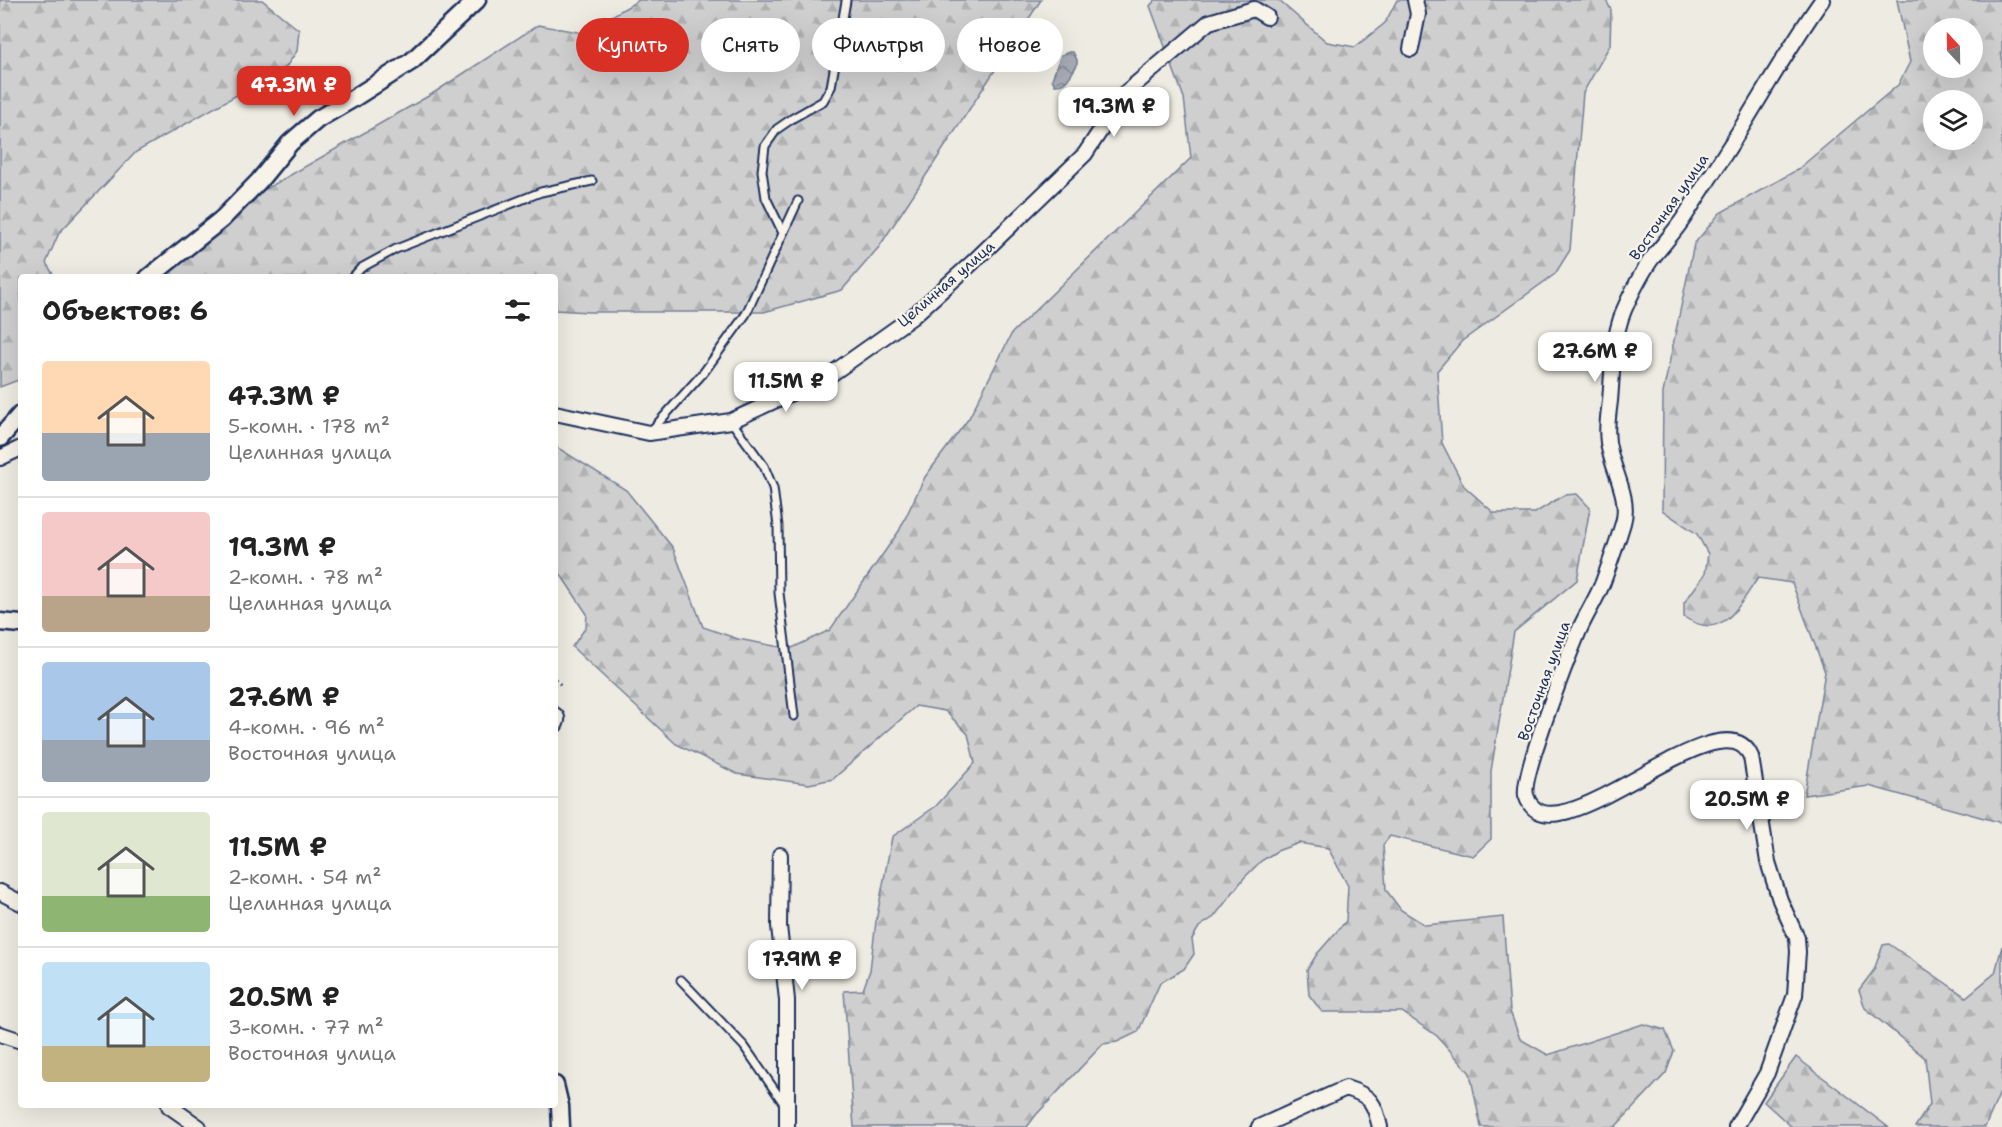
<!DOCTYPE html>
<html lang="ru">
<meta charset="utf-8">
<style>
body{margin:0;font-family:"Shantell Sans",sans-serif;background:#f6f6f6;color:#222;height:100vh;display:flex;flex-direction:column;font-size:22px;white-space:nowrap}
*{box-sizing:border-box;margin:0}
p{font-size:20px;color:#767676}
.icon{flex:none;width:33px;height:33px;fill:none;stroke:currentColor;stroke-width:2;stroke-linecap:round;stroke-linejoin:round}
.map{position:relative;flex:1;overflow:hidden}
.side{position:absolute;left:18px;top:274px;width:540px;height:834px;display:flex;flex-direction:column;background:#fff;border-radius:6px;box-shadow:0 6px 24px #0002}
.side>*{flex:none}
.top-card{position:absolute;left:576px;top:18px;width:570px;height:54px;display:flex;gap:12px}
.needle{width:39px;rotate:338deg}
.tools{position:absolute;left:1923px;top:18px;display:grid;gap:12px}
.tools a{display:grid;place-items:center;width:60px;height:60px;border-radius:50%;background:#fff;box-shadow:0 6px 24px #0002;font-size:30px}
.price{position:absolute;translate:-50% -51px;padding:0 14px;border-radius:12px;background:#fff;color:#222;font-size:20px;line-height:39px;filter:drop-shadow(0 2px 3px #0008)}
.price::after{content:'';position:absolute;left:50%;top:36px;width:18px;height:14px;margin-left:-9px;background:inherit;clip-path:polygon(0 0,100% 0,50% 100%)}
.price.current{background:#d93025;color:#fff}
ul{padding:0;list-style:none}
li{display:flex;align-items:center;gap:18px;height:150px;padding:0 24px}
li+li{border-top:2px solid #e0e0e0}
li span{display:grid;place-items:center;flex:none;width:168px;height:120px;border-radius:6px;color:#555}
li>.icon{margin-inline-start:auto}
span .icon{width:72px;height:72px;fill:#fffc;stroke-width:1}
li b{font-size:26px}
h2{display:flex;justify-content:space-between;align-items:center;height:72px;padding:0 24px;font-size:26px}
.chip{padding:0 21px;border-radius:27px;background:#fff;box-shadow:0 6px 24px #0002;font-size:21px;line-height:54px}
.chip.current{background:#d93025;color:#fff}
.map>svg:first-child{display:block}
.forest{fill:url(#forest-firs);stroke:#757f96;stroke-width:1.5;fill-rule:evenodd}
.water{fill:url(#water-waves);stroke:#6e7992;stroke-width:1.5}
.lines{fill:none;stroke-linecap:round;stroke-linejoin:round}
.service-casing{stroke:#1b2f5e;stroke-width:11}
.minor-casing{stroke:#1b2f5e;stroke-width:18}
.tertiary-casing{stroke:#1b2f5e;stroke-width:21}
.path{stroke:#1b2f5e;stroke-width:3;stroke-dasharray:1.5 4.5;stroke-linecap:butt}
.service{stroke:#f7f3e8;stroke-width:7}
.minor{stroke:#f7f3e8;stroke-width:14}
.tertiary{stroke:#f7f3e8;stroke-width:16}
.labels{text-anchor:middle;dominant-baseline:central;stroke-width:4.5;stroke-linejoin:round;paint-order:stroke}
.street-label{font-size:15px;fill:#1b2f5e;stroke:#f7f3e8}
</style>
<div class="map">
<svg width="2002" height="1127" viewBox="0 0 2002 1127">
<defs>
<pattern id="forest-firs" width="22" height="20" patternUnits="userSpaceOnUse" patternTransform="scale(1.5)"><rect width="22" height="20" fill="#cfcfcf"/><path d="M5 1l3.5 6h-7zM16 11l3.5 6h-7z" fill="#b1b2b4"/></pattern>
<pattern id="water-waves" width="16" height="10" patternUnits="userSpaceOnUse" patternTransform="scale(1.5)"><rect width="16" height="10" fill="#a6abb5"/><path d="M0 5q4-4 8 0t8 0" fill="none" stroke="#868c96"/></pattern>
</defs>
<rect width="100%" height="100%" fill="#eeebe2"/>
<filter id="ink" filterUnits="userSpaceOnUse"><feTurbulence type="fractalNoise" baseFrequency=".0167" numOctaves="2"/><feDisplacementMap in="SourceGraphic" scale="12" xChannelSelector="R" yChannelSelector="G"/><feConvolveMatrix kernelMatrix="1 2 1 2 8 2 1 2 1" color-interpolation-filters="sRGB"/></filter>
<g filter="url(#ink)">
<!-- forest -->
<path class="forest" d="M0,0H262L299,30L297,51L286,67L136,152L59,233L46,263L55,277L21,278V379L0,387Z
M639,0H1041L879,247L842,290L764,312H589L555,310V278H152L257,194L432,94L538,25L583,33Z
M1155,0H1278L1327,42L1355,47L1385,23L1397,0H1606L1611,10L1610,45L1583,93L1570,250L1555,274L1462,341L1437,371L1442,443L1464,486L1494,513H1535L1564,495L1577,494L1590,508L1577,580L1514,632L1491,771V839L1473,856L1390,836L1383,845L1386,890L1401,910L1425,925L1503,917L1510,1011L1520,1039L1548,1055L1643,1024L1665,1030L1674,1051L1666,1073L1615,1127H1481L1470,1073L1437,1036L1402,1012H1322L1309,995L1307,970L1317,954L1346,921L1348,886L1328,848L1299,843L1277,851L1261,861L1244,878L1214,917L1199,927L1192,939L1194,954L1184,969L1160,983L1138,1032L1117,1042L1103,1044L1036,1115L1027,1127H854L844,991L863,990L870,970L876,921L892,837L936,806L975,763L968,734L945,711L916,706L833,779L809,784L737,774L676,744L572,647L586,627L587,614L555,566V446L626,490L673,548L703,627L738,639L790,649L830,630L899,531L925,477L969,418L1012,333L1191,158L1184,98L1150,6Z
M1897,0H2002V823L1869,786L1804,795L1825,672L1792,583L1758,578C1738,606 1723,643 1684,617V603L1705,574L1708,554L1697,534L1662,510L1663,393L1694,244L1720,213L1797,170L1898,85L1910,62ZM1934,28H1972V68H1934ZM1934,100H1972V140H1934Z
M1889,944L1966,997L1995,973L2002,946V1088L1985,1127H1915L1930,1104L1925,1058L1865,1008L1859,990L1874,970L1883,945Z
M1796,1057L1888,1127H1792L1764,1102Z"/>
<!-- water -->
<path class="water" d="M1069,52H1073L1077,60V65C1071,74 1067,86 1055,85L1052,79L1061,55Z"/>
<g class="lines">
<!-- service casing -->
<g class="service-casing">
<path id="service" d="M783,233L766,198L762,171L765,146L777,129L793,118L823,101L831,87L846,1
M352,278L361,268L396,249L541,192L592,181
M731,421L764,466L773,488L778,526L779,593L794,716
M651,431L704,372L746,314L798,201
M555,711C562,715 562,720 558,727L555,728
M681,980L744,1046L785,1105"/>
</g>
<!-- minor casing -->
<g class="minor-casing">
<path id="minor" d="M1411,49L1418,14L1415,0
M555,413L649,433L731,421L830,375L912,317L972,263L1085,154L1125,93L1209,22L1254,9L1267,17
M0,458L21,448
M780,855L779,926L787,1000V1127
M0,892L21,903
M0,1034L21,1041
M169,1106L199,1127
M1259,1127L1346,1088C1372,1096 1374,1103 1380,1127
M1736,1127L1767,1073L1795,995L1798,952L1797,938L1780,900L1768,862L1751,757C1723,688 1549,871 1526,795C1521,777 1568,657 1578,633C1585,616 1596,600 1603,582C1610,563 1617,543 1623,523C1630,500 1615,474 1610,452C1605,435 1608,417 1610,401C1613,366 1612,333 1628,301C1634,288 1642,273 1650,261C1661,246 1675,232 1685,216C1703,188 1722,159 1740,130C1767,86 1792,42 1822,0"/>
</g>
<!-- tertiary casing -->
<g class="tertiary-casing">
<path id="tertiary" d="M148,278L222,219L259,181L290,143L318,119L354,98L412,61L477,0
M0,438L21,414
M0,622L21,624
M555,1085L560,1106L561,1127"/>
</g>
<!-- path -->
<path class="path" d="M555,679L561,685"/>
<!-- service -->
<use href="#service" class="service"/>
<!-- minor -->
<use href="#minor" class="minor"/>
<!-- tertiary -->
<use href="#tertiary" class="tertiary"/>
</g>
</g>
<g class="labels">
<!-- street labels -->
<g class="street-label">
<text transform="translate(1669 207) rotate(-55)">Восточная улица</text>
<text transform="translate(946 284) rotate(-41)">Целинная улица</text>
<text transform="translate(1544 681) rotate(-70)">Восточная улица</text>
</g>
</g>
</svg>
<div class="tools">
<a><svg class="needle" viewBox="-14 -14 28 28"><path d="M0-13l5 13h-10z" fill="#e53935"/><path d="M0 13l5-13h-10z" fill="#767676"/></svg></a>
<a><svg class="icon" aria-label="layers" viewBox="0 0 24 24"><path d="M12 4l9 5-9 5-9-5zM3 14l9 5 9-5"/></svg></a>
</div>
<b class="price current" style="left:294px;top:117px">47.3M ₽</b>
<b class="price" style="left:1114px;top:138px">19.3M ₽</b>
<b class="price" style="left:1595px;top:383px">27.6M ₽</b>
<b class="price" style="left:786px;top:413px">11.5M ₽</b>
<b class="price" style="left:1747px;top:831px">20.5M ₽</b>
<b class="price" style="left:802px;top:991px">17.9M ₽</b>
<div class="top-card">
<a class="chip current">Купить</a>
<a class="chip">Снять</a>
<a class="chip">Фильтры</a>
<a class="chip">Новое</a>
</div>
<section class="side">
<h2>Объектов: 6<svg class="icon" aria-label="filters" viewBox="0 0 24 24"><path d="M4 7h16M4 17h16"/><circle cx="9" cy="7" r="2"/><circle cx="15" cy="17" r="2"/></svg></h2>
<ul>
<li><span style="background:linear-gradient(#ffd9b3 60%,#9aa5b1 0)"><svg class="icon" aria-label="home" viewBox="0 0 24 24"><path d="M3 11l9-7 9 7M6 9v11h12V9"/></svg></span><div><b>47.3M ₽</b><p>5-комн. · 178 m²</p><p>Целинная улица</p></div></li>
<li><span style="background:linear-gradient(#f6c9c9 70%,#b9a48a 0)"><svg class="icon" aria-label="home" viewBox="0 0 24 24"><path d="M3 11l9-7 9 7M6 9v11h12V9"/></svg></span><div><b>19.3M ₽</b><p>2-комн. · 78 m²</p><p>Целинная улица</p></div></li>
<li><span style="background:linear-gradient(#a9c7e8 65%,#9aa5b1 0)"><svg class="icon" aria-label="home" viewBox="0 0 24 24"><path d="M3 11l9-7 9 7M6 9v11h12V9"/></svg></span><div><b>27.6M ₽</b><p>4-комн. · 96 m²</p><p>Восточная улица</p></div></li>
<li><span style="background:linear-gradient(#dfe7d0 70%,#8fb573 0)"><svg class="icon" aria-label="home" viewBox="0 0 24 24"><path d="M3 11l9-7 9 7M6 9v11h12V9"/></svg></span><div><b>11.5M ₽</b><p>2-комн. · 54 m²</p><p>Целинная улица</p></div></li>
<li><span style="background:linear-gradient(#bfe0f5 70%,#c2b280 0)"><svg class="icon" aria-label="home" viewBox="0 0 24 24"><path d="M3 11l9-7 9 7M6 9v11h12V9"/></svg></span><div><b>20.5M ₽</b><p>3-комн. · 77 m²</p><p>Восточная улица</p></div></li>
</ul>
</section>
</div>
